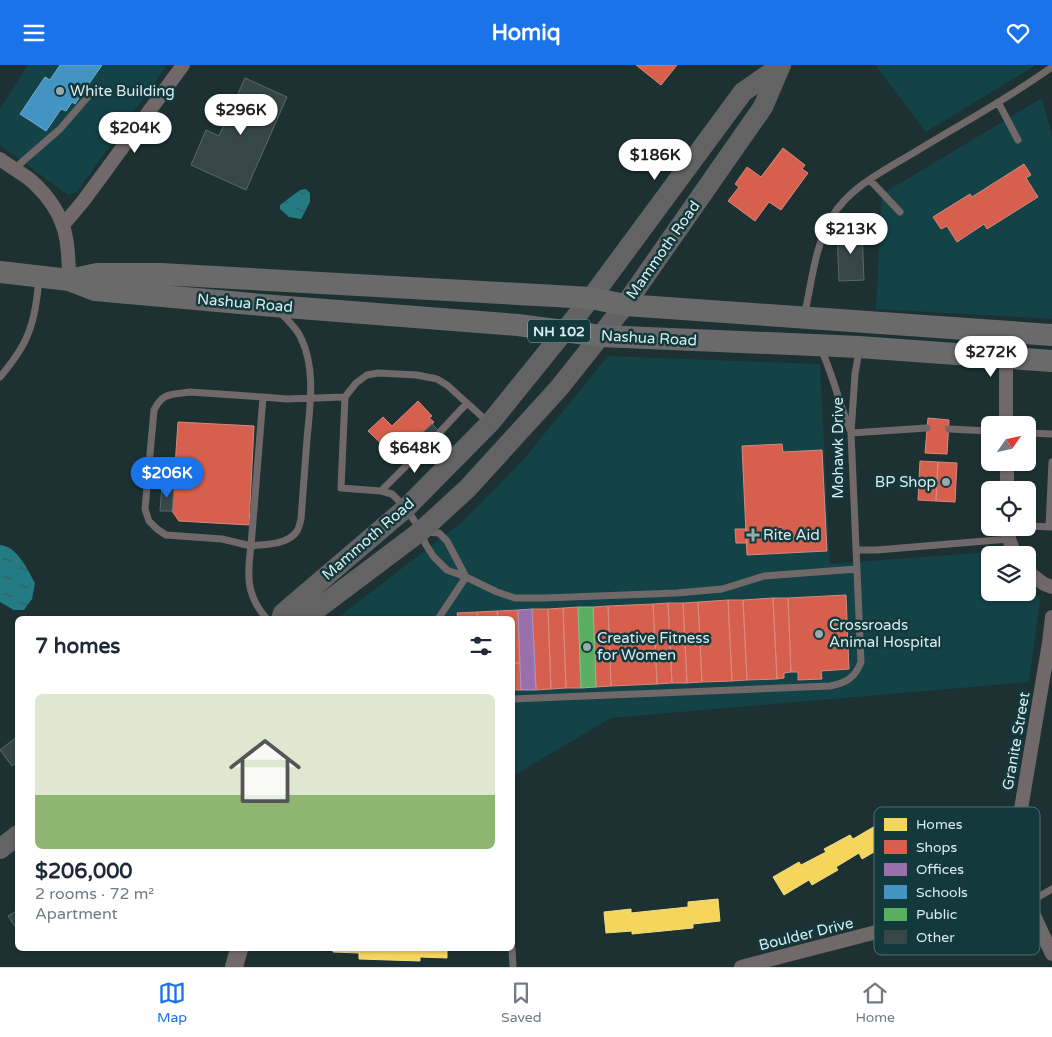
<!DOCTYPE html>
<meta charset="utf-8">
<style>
body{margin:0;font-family:"Varela Round",sans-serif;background:#f2f2f3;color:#1f2937;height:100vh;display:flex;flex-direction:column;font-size:19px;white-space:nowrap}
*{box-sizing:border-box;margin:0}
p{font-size:16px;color:#747a83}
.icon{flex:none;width:28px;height:28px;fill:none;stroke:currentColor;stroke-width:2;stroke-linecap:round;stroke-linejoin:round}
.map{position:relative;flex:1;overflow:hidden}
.side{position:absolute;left:15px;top:551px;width:500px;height:335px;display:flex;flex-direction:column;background:#fff;border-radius:8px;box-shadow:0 1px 4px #0004}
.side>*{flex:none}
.needle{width:32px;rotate:56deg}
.buttons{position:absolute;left:981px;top:351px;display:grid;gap:10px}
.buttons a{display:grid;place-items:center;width:55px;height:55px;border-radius:8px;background:#fff;box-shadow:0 1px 4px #0004;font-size:25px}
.price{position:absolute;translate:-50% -42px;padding:0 11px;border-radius:18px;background:#fff;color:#222;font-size:16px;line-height:32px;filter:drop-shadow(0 1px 2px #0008)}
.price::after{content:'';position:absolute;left:50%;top:30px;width:15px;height:11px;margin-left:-8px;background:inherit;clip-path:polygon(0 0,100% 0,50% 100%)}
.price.selected{background:#1a73e8;color:#fff}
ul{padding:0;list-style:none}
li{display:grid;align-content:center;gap:10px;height:265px;padding:0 20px}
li+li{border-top:1px solid #e0e1e3}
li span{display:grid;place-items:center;height:155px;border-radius:8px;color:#555}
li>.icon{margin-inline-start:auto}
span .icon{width:90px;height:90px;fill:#fffc;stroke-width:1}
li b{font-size:21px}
h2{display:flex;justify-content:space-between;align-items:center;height:60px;padding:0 20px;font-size:21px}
header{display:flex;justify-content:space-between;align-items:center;height:65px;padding:0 20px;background:#1a73e8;color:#fff;font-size:22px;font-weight:700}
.menu{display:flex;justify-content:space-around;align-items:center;height:70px;border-top:1px solid #e0e1e3;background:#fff;font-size:14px;color:#747a83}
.menu a{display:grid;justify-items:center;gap:2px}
.menu .selected{color:#1a73e8}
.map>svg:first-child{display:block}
.built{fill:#134247}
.water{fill:url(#water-ripples)}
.homes{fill:#f6d55c;stroke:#eddc88}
.shops{fill:#d6604d;stroke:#d78a7d}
.offices{fill:#9970ab;stroke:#ac95bf}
.schools{fill:#4393c3;stroke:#70aed0}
.public{fill:#5aae61;stroke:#80c18b}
.building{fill:#374748;stroke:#5a6a6c}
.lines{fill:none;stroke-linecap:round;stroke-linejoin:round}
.service{stroke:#716969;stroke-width:7}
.minor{stroke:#716969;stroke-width:14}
.tertiary{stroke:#716969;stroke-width:18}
.secondary{stroke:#646363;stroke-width:20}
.primary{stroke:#6b6a6a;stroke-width:22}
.poi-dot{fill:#97abad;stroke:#13393d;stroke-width:2}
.labels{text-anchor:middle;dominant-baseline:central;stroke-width:5;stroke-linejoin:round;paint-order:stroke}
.shield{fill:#13393d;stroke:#9db6b9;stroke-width:1}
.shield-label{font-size:14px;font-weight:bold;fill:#d8ecee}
.poi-label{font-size:15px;fill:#d8ecee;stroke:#13393d;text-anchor:start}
.street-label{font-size:15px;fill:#d8ecee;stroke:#13393d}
.key{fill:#13393d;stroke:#4e6f72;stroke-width:1}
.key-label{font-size:14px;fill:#d8ecee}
</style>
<header><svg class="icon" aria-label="menu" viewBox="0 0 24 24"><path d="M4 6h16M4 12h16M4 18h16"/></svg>Homiq<svg class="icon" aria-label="heart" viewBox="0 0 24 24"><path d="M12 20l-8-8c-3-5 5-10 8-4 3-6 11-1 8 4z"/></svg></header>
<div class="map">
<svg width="1052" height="902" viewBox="0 0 1052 902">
<defs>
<pattern id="water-ripples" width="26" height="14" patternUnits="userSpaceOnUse" patternTransform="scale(1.25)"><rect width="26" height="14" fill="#237b83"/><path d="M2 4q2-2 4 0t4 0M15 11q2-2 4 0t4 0" fill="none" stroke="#326165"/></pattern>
</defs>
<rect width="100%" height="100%" fill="#1d3133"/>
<!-- built -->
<path class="built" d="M28,0H167L77,127L68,130L0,80V44Z
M875,0H1036L926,67Z
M1042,33L1052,71V254L876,244L882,129Z
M608,291L820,299L830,499L988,487L993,490H990V528H1028V522L1033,525L1040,534L1029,617L611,653L513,711L512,554H336L462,457L524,394Z"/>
<!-- water -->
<path class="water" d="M306,124L310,128V137L301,154L289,152L280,144V140L300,125Z
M0,480C17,481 28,505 35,518L32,534L24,545H14L0,537Z"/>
<!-- homes -->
<path class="homes" d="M901,743L912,762L887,776L888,779L862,794L859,788L836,802L838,805L812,820L809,815L784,830L773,812L799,797L801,800L826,787L824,784L850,770L853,774L877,760L875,757Z
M718,834L720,856L693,859V863L632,869V866L606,868L604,847L631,844V848L688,842V837Z
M333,884H447V893L420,892V896L359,894V888L333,887Z"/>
<!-- shops -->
<path class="shops" d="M636,0H677L661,20Z
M783,83L805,100L802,104L808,108L781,145L769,137L755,156L728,136L739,122L735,119L747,102L761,112Z
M1024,99L1031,110L1026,113L1038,132L987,164L984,159L957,177L947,161L941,164L933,152L970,129L972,132Z
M418,336L432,351L429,353L434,357L394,396L387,389L390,387L368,366L383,352L392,361Z
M928,353L949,355L947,389L925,388Z
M178,357L254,361L249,460L179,456L172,446Z
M782,379L783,387L822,385L827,486L747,490L742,381Z
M920,396L938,397L936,436L918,435Z
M938,397L957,398L955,437L936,436Z
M735,464H746L747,478H736Z
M846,530L849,604L821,606L822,614L798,615V607H791L788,533Z
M773,533H788L791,607L784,608V613L777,614Z
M773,533L777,614L747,615L743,535Z
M728,535H743L747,615L732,616Z
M728,535L732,616L702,617L698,537Z
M698,537L702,617L687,618L683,538Z
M668,538L672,618L657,619L653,539Z
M668,538H683L687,618H672Z
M653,539L657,619L611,621L608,541Z
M608,541L611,621L596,622L593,542Z
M578,542L581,623H566L563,543Z
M563,543L566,623L551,624L548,544Z
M532,544H548L551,624L536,625Z
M518,545L520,598H512V554H498L497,546Z
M497,546L498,554H478L477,547Z
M477,547L478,554H458L457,548Z
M512,598H520L521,625H512Z"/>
<!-- offices -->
<path class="offices" d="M532,544L536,625H521L518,545Z"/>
<!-- schools -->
<path class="schools" d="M60,0H102L75,39L72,37L66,46L61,44L46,66L20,49L45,12L50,15Z"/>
<!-- public -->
<path class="public" d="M578,542H593L596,622L581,623Z"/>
<!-- building -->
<path class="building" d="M245,13L287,32L246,125L191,100L206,65L219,71Z
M862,165L864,215L839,216L837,166Z
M432,359L443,370L433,381L421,369Z
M162,421L174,422L172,446H160Z
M18,671V697L12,701L0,685Z
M18,845V866L8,851Z"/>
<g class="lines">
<!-- service -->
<path class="service" d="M998,37L1018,75
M14,104L60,64L92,27L101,24
M870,115L900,147
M804,251C812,218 814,182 832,152C849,122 887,104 915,87C961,59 1009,33 1052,2
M821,284C833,310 839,338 850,365
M0,312C11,299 22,285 28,269C35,252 37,233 39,215
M190,327L263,332L251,481L222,474L166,470L157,464L149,456L145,444L154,345C163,327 171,330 190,327Z
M263,332L287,334L345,332
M949,364L990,366
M440,367L467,338
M851,368L927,363
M1028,368L1052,369
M381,426L429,378
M1028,461L1052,462
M1049,462L1052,397
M426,467L439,468L447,476L466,512
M856,485H877L1009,474
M466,512L447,505L433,491L425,478L421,466L406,443L392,429L381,426L341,423L345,332L356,318L367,310L378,308L417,310L437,314L447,320L488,357
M267,554C246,531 247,510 251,481C265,479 288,480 297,466C299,463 300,458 301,454C303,428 305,401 307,374C310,341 316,304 301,273C296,262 287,255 279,246
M438,554L466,512L497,527L515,533H544L677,528L722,524L764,511L857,504
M512,634L830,621C846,618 855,613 861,597L851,368L855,309L859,286
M932,761L991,768L1019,769
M1028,838L1052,824
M512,884L513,902"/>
<!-- minor -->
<path class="minor" d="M0,94C11,103 25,109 35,119C66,149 69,174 69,215
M64,159L84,135L183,0
M1006,360V267
M1007,398V425
M1008,462L1009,474L1015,490
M1028,507L1044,519L1052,522
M1052,552L1049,578L1021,744L1018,780L1019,806L1024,829L1052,889
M741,902L1024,829"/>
<!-- tertiary -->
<path class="tertiary" d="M234,902L239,884"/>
<!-- secondary -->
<path class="secondary" d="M281,554L283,548L406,443L490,358L591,233L743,27L779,2
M304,554L421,466L467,424L559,323L625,240L763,42L781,0
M0,784L18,770"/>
<!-- primary -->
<path class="primary" d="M0,207L69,215L95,225L274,241L518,260L601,271L859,282L1052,296
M69,215L97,209H161L591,233L625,240L1052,270"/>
</g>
<!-- markers -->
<g class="poi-dot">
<circle cx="60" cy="26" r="5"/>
<circle cx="946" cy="417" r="5"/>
<path d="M750.5 462.5h5v5h5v5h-5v5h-5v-5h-5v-5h5z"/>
<circle cx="819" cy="569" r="5"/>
<circle cx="587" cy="582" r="5"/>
</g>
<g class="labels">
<!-- shield labels -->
<rect class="shield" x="528" y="254.5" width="62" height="23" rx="4"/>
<g class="shield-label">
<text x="559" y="266">NH 102</text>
</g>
<!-- poi labels -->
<g class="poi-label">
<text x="70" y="26">White Building</text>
<text x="936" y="417" text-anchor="end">BP Shop</text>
<text x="763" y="470">Rite Aid</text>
<text x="829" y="560">Crossroads<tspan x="829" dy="17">Animal Hospital</tspan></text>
<text x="597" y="573">Creative Fitness<tspan x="597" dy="17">for Women</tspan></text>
</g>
<!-- street labels -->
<g class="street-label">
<text transform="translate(663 185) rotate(-55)">Mammoth Road</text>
<text transform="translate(245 238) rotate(5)">Nashua Road</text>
<text transform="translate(649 273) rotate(3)">Nashua Road</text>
<text transform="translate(838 383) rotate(-90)">Mohawk Drive</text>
<text transform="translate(368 474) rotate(-41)">Mammoth Road</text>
<text transform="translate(1016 676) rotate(-80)">Granite Street</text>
<text transform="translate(806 869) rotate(-14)">Boulder Drive</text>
</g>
</g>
<!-- legend -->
<rect x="874" y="742" width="166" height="148" rx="8" class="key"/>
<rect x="884" y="753" width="23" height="13" fill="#f6d55c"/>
<rect x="884" y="775" width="23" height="14" fill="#d6604d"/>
<rect x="884" y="798" width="23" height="13" fill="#9970ab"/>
<rect x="884" y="820" width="23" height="14" fill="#4393c3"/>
<rect x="884" y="843" width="23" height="13" fill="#5aae61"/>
<rect x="884" y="865" width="23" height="14" fill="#374748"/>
<g class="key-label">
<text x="916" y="764">Homes</text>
<text x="916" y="787">Shops</text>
<text x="916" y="809">Offices</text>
<text x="916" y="832">Schools</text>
<text x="916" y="854">Public</text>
<text x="916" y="877">Other</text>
</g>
</svg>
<div class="buttons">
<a><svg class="needle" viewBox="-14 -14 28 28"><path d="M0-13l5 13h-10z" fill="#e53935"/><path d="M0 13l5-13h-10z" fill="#747a83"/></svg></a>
<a><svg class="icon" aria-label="locate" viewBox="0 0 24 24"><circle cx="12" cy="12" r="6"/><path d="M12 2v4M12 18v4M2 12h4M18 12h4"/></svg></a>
<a><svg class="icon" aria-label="layers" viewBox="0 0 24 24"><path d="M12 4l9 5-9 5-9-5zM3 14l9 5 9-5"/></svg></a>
</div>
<b class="price" style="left:241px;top:71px">$296K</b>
<b class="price" style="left:135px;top:89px">$204K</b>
<b class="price" style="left:655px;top:116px">$186K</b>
<b class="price" style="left:851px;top:190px">$213K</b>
<b class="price" style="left:991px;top:313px">$272K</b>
<b class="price" style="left:415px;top:409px">$648K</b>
<b class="price selected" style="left:167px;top:434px">$206K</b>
<section class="side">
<h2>7 homes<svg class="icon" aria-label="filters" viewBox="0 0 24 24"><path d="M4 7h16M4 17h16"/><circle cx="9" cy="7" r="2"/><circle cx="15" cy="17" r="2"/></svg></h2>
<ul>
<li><span style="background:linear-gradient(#dfe7d0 65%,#8fb573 0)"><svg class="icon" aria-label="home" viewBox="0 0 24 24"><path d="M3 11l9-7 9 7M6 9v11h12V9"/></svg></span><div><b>$206,000</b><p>2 rooms · 72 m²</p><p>Apartment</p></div></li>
</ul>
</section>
</div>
<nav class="menu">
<a class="selected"><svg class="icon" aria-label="map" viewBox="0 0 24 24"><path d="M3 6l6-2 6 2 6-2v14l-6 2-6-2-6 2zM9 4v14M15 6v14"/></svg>Map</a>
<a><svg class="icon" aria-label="saved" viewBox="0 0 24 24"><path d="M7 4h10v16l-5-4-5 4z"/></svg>Saved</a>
<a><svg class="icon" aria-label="home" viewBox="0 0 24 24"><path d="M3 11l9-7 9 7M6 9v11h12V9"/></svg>Home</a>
</nav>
